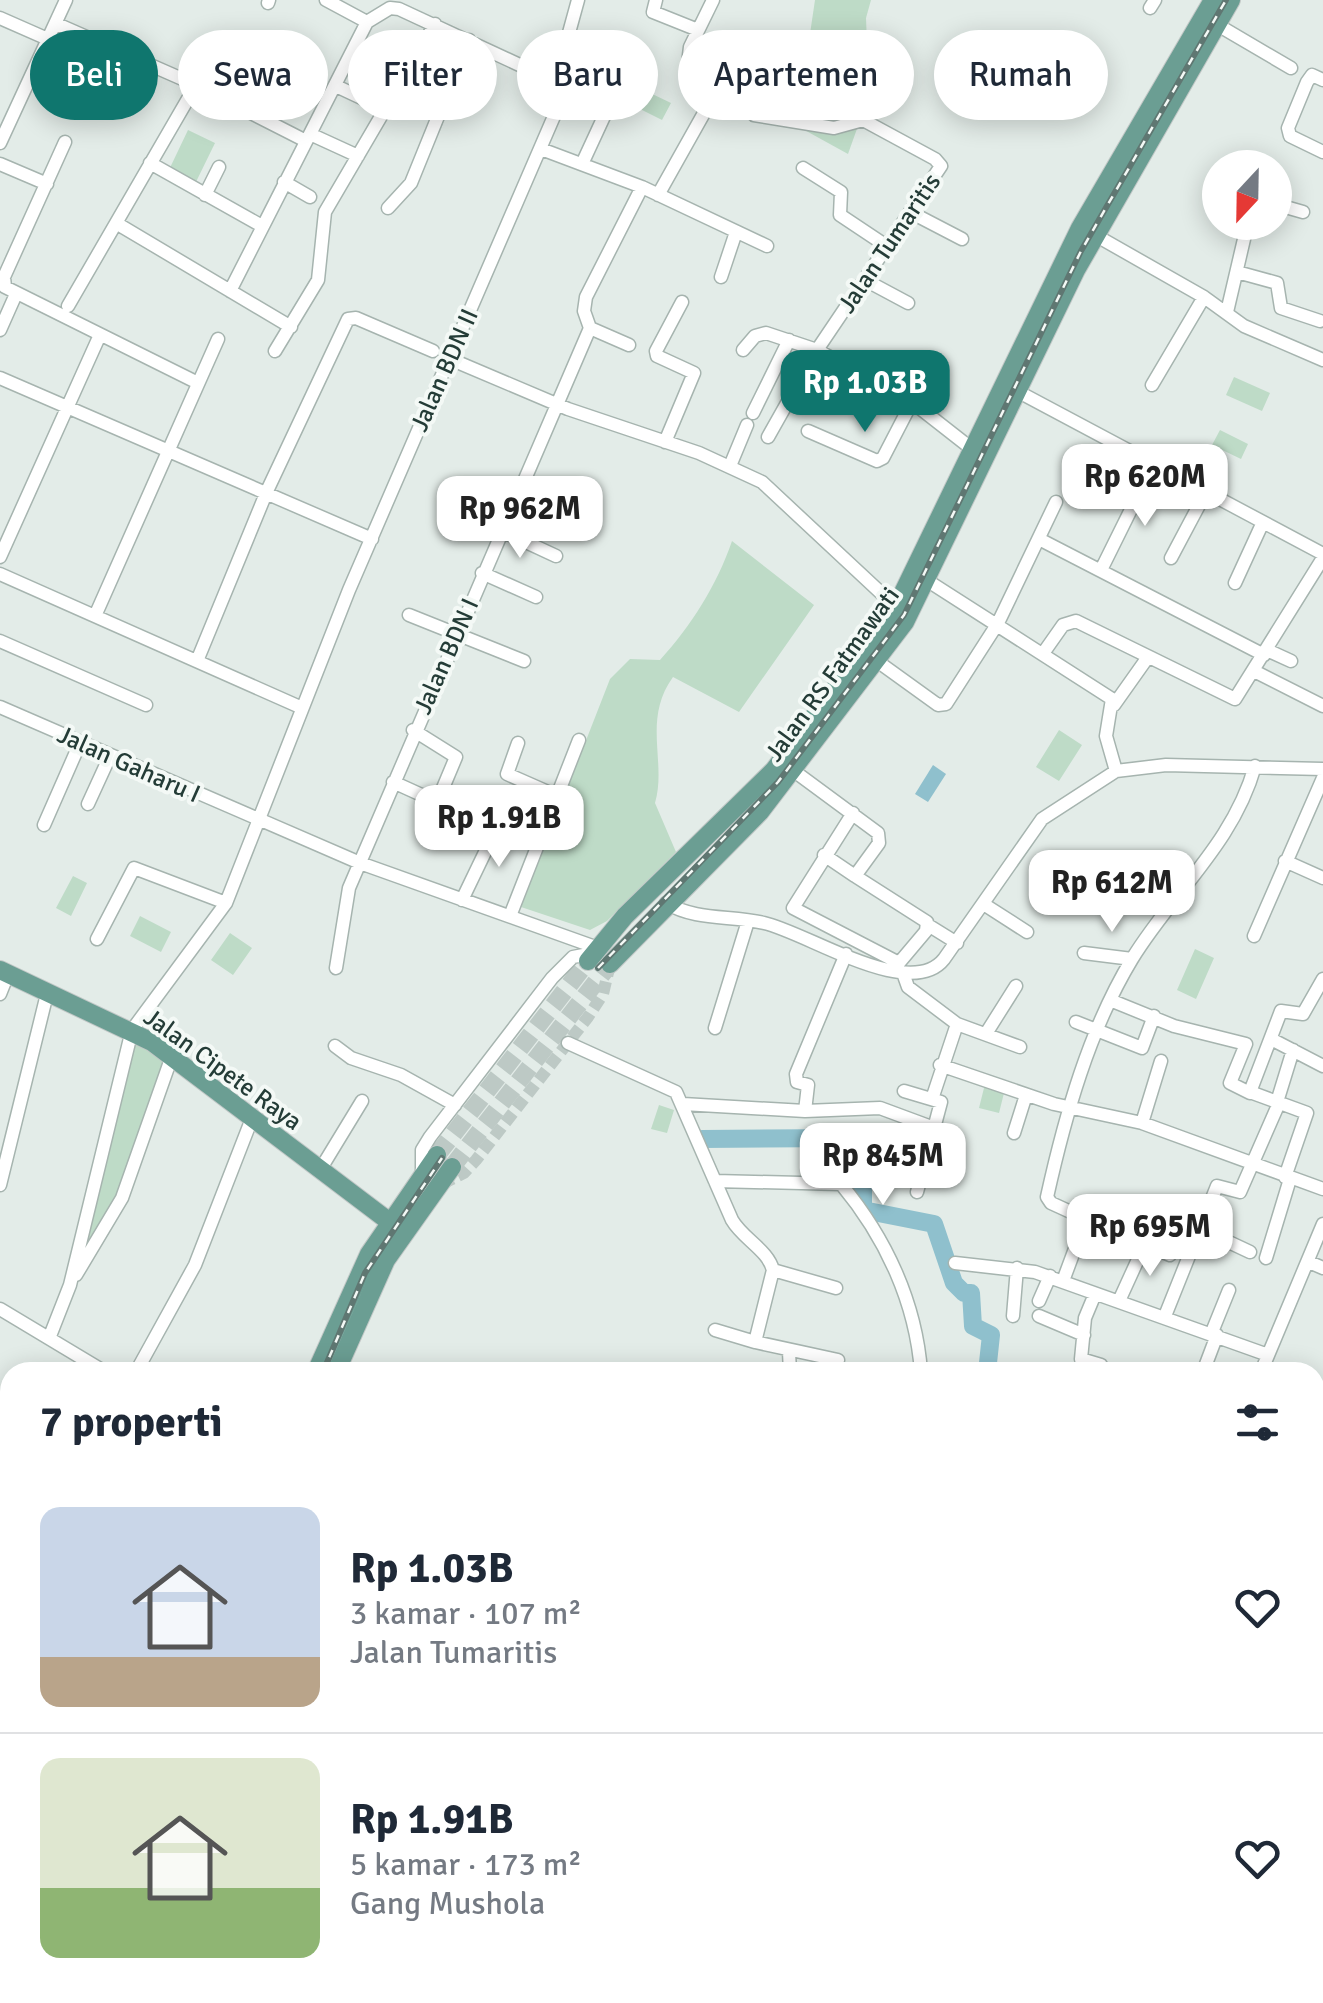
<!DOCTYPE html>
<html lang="id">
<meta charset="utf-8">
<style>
body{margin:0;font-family:Signika,sans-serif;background:#f2f2f3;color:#1f2937;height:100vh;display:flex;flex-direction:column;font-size:38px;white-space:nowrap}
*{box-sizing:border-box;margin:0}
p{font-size:32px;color:#747a83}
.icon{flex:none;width:55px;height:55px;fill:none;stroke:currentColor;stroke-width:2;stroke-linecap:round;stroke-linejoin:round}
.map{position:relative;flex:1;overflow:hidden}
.side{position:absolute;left:0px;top:1362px;width:1325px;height:642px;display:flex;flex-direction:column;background:#fff;border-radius:30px 30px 0 0;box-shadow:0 5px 25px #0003}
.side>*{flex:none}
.top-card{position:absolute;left:30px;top:30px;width:1265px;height:90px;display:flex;gap:20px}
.needle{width:65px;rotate:202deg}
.fabs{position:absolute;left:1202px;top:150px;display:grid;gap:20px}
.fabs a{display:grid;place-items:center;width:90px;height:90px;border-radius:50%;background:#fff;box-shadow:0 5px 25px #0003;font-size:50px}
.price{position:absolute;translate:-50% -85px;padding:0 22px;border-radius:20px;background:#fff;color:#222;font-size:32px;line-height:65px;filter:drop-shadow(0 2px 5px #0008)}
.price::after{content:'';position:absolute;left:50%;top:60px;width:30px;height:22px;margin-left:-15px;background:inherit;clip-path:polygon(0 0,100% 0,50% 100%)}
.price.on{background:#0f766e;color:#fff}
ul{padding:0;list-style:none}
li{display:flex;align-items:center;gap:30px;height:250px;padding:0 40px}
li+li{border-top:2px solid #e0e1e3}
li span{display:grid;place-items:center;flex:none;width:280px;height:200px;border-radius:20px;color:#555}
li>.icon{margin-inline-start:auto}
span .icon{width:120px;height:120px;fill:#fffc;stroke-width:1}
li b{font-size:42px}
h2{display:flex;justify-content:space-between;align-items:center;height:120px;padding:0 40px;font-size:42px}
.pill{padding:0 35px;border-radius:45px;background:#fff;box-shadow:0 5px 25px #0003;font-size:35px;line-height:90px}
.pill.on{background:#0f766e;color:#fff}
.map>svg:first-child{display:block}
.green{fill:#bedbc7}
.water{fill:#8fc0cd}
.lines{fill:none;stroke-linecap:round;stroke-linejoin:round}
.river{stroke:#8fc0cd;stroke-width:18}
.minor-tunnel{stroke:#bdc9c5;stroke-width:12;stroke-dasharray:12 6;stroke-linecap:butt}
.major-tunnel{stroke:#bdc9c5;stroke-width:18;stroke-dasharray:18 9;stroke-linecap:butt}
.minor-casing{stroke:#a6b4af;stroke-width:15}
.major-casing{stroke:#c2c8c7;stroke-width:20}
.minor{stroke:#fff;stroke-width:12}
.major{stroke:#6b9e93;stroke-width:18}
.rail-casing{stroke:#5f7772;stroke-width:6}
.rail{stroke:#f4f9f6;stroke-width:2.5;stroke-dasharray:8;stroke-linecap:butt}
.labels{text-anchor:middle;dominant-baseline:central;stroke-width:8;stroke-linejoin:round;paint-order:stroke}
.street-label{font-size:25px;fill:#243c37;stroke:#f4f9f6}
</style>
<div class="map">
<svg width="1323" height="2003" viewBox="0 0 1323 2003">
<rect width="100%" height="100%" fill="#e3ece8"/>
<!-- green -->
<path class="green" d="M815,0H871L866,18L869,95L848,154L790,122L785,127L756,116L779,46L807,54Z
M646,91L671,103L662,120L638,108Z
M188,130L215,143L194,186L167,174Z
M1234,377L1270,393L1262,411L1226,395Z
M1220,430L1248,444L1241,459L1212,445Z
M732,541L814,605L739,712L673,677C642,720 667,762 655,803L676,852L607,921L590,930L521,907L610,679L630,659L660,660C691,626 717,585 732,541Z
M1059,730L1082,745L1059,781L1036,767Z
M73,876L87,883L71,916L56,908Z
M140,916L171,932L161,952L130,936Z
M230,933L252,948L233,975L211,960Z
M1195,949L1214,958L1196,999L1177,990Z
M132,1034L168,1057L121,1192L78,1266Z
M985,1084L1005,1089L999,1113L979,1108Z
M659,1105L674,1110L667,1133L651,1129Z
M1323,1416V1975L1315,1980V1442Z
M885,1995H1292L1269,2003H880Z"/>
<!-- water -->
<path class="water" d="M933,765L946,774L928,802L915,794Z"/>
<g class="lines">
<!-- river -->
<path class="river" d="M702,1139L851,1138V1189L863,1190V1210L934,1224L954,1283L964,1293H971L973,1326L991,1335L987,1372
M1315,1980L1323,1975
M848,2003L849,1995
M1269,2003L1292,1995"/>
<!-- minor-tunnel -->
<path class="minor-tunnel" d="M442,1184L464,1173L476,1160L588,1017L603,994L610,964"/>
<!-- major-tunnel -->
<path class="major-tunnel" d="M437,1155L588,961
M452,1167L610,964"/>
<!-- minor casing -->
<g class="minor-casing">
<path id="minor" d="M326,0L367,22
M656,0L653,12L698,30
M268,3L269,0
M1150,8L1155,0
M0,18L50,40
M57,24L196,85L306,141
M1216,24L1291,68
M1323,80L1312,75L1307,82L1288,128L1290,136L1323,152
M336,86L387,110
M754,115L834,128L863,120L935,159L941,166L817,350L768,437
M310,134L358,156
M65,142L4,277L5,287L196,382
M0,143L66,0
M541,149L642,187L767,246
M150,163L262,226
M0,164L47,184
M582,164L619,84
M803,168L841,192L840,215L888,247
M1216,176L1220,178
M284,182L310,197
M205,195L219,167
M658,195L713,97L712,86L687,72L690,47L713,0
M1275,204L1303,212
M388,208L411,183L469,40
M912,213L962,239
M116,223L291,327
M1095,235L1204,297L1244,326L1323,360
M1237,272L1277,283L1281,308L1320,321
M721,277L736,232
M865,280L908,303
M230,291L367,22L390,8L399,9L567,87
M68,306L196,85
M1227,312L1248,222
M590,328L629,345
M0,330L16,294
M743,350L755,336L766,333L817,350L912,402L972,449
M275,351L318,280L325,212L435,24
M450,359L568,409L699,453L762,482L896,607
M0,378L372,539
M1152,385L1204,297
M1017,391L1323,554
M753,413L789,340
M808,431L877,461L883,458L912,402
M665,442L694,373L657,356L656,351L682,302
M730,466L747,425
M500,530L556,556
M1039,539L1264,655
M0,557L99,337
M1171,558L1206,492
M1101,570L1153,465
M482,573L536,597
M0,574L300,707
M928,581L1112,699L1106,736L1116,771
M1235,583L1263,522
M409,615L524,661
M95,616L218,339
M0,641L146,705
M1267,650L1291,661
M1044,652L1063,625L1076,621L1235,699L1323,558
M197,661L267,491L348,319L356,318L433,351
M877,661L938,705L946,704L998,623L1056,502
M1254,671L1323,706
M1114,705L1148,657
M0,707L360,863L598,948
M413,730L456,757L443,788
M518,743L507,774L557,796
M794,771L878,833L879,843L855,876L927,922L926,931L899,963L793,908L853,813
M393,782L448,807
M88,804L110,756
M44,825L80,743
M824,855L855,876
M1285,861L1323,878
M462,900L500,821
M666,903C697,921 730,915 764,923C806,932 910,1002 944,959L1042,819L1116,771L1166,765L1323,769
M985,905L1027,932
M510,916L579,740
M928,925L957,943
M1254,936L1323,778
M97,939L134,868L226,903
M1084,953L1132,959
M336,968L349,888L590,328L584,311L586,297L642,187
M903,973L908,987L957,1024L932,1099
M0,994L8,974
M1110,1000L1174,1026L1246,1044L1230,1083L1250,1093
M1076,1022L1142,1048L1154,1016
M957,1024L1020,1047
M715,1028L748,921
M987,1032L1016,986
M1273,1040L1323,1066
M568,1043L676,1092L732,1220C743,1239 768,1250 773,1270L755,1342L838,1360
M335,1046L351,1058L401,1075L455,1105
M940,1065L1054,1104L1142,1123L1323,1189
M904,1091L941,1102L917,1192
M1277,1102L1293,1050
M683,1104L805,1111L808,1085L797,1082L796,1074L846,954
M805,1111L880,1108L934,1128
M1142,1123L1161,1061
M1014,1133L1026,1095
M320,1170L362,1101
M422,1175V1150L430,1137L552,978L573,957L594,953
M1285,1177L1307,1113L1250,1092L1281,1011L1303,1014L1323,979
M715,1181L841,1184C886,1238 916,1303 921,1372
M0,1185L47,994
M1086,1219L1170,1255
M1201,1229L1250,1252
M1266,1258L1290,1179
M1309,1262L1323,1268
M955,1263L1035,1272L1268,1355
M773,1270L836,1288
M76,1275L122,1198L172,1056
M1063,1281L1086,1219L1051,1203L1047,1197C1065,1116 1089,1030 1132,959C1173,892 1233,844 1255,766
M1095,1294L1085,1318L1081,1359L1101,1365L1104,1372
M1039,1301L1050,1276
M1119,1301L1145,1244
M0,1309L105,1372
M1013,1316L1017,1268
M1039,1316L1084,1335
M1165,1316L1217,1186L1240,1192L1279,1103
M715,1330L755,1342
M1212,1332L1229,1290
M50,1336L70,1285L132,1030L226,903L349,590L574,70L567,40L578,0
M789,1352L790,1372
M136,1372L195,1265L251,1121
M1203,1372L1217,1335
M1261,1372L1323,1224
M0,1424L10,1428
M0,1495L10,1497
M0,1579L10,1565
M0,1708L10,1699
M0,1765L10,1768
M0,1928L10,1933
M146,1995L166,2003
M391,1995L417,2003
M277,2003L281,1995
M432,2003L435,1995
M539,2003L542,1995
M620,2003L623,1995
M737,2003V1995"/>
</g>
<!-- major casing -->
<g class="major-casing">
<path id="major" d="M588,961L625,916L774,770L896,607L1080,228L1213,0
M610,964L760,812L905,622L1076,270L1231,0
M0,970L152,1042L403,1232
M316,1372L369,1254L437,1155
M336,1372L386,1260L452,1167
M90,2003L93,1995
M108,2003L111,1995"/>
</g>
<!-- minor -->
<use href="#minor" class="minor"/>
<!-- major -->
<use href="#major" class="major"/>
<!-- rail casing -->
<g class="rail-casing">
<path id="rail" d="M598,968L778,782L904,615L1081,251L1226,0
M323,1372L365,1273L442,1158
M97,2003L100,1995"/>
</g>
<!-- rail -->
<use href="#rail" class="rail"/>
</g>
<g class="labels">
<!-- street labels -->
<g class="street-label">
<text transform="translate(889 243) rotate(-56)">Jalan Tumaritis</text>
<text transform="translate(444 370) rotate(-66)">Jalan BDN II</text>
<text transform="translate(446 656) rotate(-66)">Jalan BDN I</text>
<text transform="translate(832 674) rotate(-54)">Jalan RS Fatmawati</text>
<text transform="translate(129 764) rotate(24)">Jalan Gaharu I</text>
<text transform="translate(223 1069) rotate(36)">Jalan Cipete Raya</text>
</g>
</g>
</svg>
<div class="fabs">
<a><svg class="needle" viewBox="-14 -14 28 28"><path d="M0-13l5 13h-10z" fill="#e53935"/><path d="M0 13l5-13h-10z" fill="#747a83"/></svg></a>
</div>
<b class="price on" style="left:865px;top:435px">Rp 1.03B</b>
<b class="price" style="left:1145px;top:529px">Rp 620M</b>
<b class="price" style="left:520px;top:561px">Rp 962M</b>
<b class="price" style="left:499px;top:870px">Rp 1.91B</b>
<b class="price" style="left:1112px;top:935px">Rp 612M</b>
<b class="price" style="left:883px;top:1208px">Rp 845M</b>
<b class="price" style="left:1150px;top:1279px">Rp 695M</b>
<div class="top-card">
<a class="pill on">Beli</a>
<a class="pill">Sewa</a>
<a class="pill">Filter</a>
<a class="pill">Baru</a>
<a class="pill">Apartemen</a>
<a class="pill">Rumah</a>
</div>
<section class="side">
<h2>7 properti<svg class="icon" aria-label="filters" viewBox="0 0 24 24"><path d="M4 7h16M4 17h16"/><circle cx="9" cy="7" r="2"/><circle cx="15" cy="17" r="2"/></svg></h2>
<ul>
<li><span style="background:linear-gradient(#c9d6e8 75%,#b9a48a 0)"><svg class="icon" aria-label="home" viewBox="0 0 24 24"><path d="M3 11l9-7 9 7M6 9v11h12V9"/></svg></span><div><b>Rp 1.03B</b><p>3 kamar · 107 m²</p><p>Jalan Tumaritis</p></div><svg class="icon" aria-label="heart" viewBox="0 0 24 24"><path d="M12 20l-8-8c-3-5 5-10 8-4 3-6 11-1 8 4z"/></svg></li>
<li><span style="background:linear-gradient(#dfe7d0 65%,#8fb573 0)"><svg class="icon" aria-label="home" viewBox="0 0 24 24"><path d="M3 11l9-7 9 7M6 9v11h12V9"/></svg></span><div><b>Rp 1.91B</b><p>5 kamar · 173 m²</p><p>Gang Mushola</p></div><svg class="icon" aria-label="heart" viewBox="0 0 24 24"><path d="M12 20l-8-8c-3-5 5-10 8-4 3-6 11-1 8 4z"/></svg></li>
</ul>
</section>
</div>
